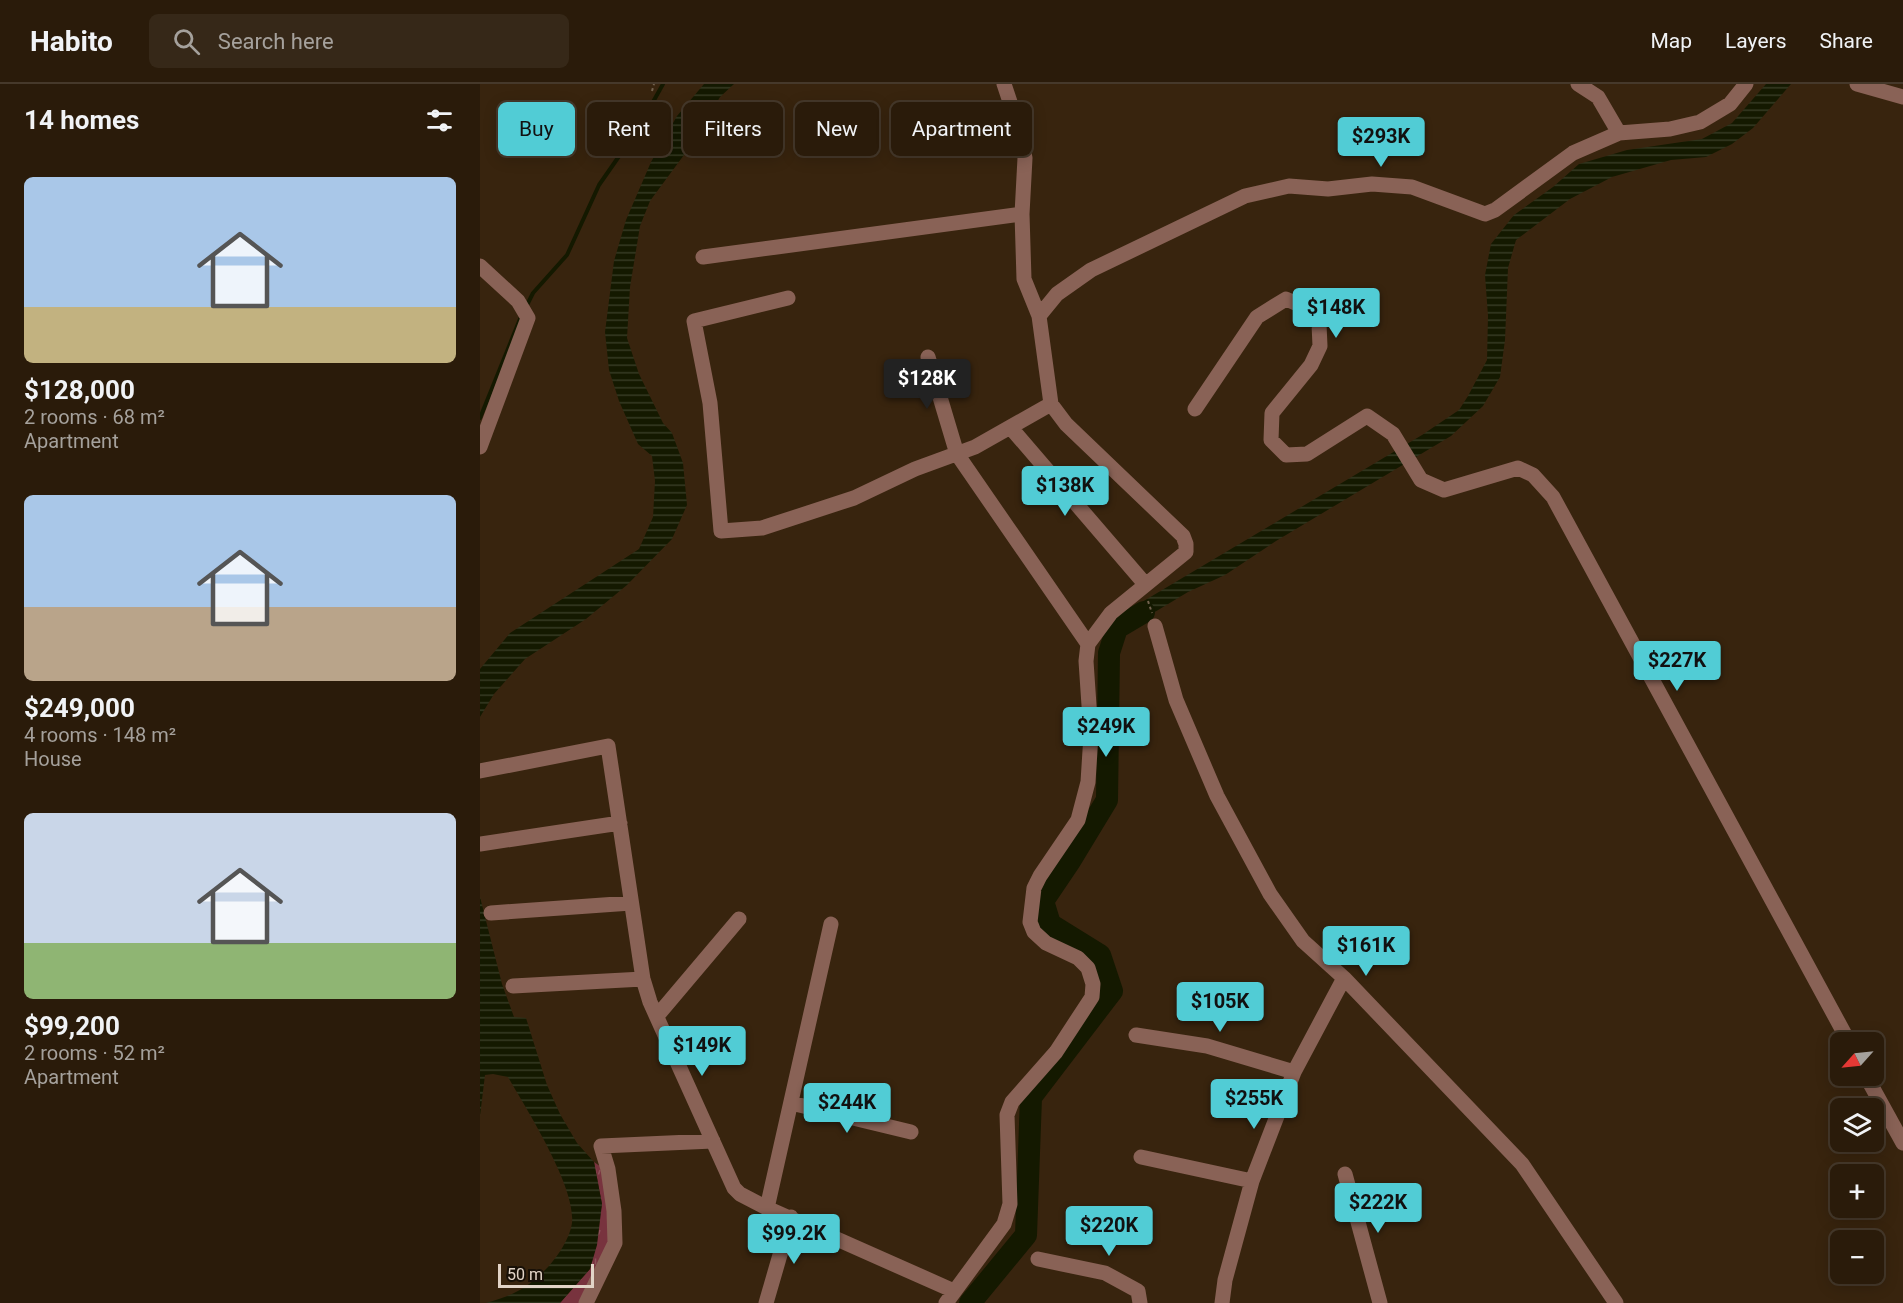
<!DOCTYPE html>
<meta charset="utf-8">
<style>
body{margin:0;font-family:Roboto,sans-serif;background:#362818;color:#f1f3f6;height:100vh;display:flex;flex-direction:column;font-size:22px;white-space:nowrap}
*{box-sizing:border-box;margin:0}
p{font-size:20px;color:#a5a19c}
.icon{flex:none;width:33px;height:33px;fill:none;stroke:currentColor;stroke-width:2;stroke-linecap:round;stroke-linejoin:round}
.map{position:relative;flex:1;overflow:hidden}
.sheet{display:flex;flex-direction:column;background:#2a1b0a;width:480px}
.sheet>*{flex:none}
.banner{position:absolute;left:18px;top:18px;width:570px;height:54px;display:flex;gap:12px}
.needle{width:39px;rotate:243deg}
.tools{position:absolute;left:1350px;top:948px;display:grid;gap:12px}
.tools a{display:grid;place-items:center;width:54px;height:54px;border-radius:9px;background:#2a1b0a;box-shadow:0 3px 15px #0003,0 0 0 2px #46392b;font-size:30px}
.scale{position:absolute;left:18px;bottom:15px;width:96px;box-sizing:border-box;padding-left:6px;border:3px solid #e2d4c7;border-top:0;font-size:16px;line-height:21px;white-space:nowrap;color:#e2d4c7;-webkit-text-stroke:4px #181007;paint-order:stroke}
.price{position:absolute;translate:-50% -51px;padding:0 14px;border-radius:6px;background:#51ccd5;color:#111;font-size:20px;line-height:39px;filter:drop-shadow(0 2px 3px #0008)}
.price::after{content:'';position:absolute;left:50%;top:36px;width:18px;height:14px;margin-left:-9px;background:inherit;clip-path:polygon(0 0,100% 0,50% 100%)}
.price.active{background:#222;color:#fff}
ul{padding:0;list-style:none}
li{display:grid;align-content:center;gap:12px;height:318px;padding:0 24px}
li span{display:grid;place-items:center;height:186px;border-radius:9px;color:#555}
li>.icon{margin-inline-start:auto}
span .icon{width:108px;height:108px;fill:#fffc;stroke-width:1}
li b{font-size:26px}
h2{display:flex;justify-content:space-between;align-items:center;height:72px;padding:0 24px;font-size:26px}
.pill{padding:0 21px;border-radius:9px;background:#2a1b0a;box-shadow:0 3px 15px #0003,0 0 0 2px #46392b;font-size:21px;line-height:54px}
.pill.active{background:#51ccd5;color:#111}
header{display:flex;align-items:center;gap:36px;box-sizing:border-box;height:84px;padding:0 30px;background:#2a1b0a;border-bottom:2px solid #46392b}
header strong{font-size:28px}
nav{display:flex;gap:33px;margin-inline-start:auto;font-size:21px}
.search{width:420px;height:54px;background:#362818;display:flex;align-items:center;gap:15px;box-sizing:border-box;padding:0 21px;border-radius:9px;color:#a5a19c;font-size:22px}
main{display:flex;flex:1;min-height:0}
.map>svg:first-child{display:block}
.grass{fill:url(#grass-tufts)}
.water{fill:url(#water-rules)}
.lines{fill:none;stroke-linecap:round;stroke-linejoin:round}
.stream{stroke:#141900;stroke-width:4}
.river{stroke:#141900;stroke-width:22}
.path{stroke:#73624f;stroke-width:2;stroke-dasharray:3 3;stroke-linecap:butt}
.minor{stroke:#896256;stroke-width:15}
</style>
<header>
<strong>Habito</strong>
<div class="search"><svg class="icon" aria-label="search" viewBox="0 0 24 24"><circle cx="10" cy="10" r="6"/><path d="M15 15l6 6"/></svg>Search here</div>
<nav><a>Map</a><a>Layers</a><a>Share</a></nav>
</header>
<main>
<section class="sheet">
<h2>14 homes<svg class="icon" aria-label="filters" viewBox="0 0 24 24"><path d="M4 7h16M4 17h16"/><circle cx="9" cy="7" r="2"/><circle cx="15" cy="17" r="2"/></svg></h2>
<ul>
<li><span style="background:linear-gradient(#a9c7e8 70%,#c2b280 0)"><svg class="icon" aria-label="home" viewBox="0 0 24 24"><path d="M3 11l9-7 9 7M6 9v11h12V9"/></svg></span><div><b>$128,000</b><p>2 rooms · 68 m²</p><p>Apartment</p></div></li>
<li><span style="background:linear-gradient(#a9c7e8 60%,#b9a48a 0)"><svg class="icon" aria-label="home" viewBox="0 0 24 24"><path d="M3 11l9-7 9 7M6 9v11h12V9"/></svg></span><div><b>$249,000</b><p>4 rooms · 148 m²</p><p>House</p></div></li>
<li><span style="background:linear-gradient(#c9d6e8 70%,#8fb573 0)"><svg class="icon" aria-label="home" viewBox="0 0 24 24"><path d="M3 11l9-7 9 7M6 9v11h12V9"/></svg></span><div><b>$99,200</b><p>2 rooms · 52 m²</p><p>Apartment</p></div></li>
</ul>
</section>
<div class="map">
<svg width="1423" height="1219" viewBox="0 0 1423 1219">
<defs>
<pattern id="grass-tufts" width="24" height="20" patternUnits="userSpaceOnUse" patternTransform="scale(1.5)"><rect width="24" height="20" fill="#78333e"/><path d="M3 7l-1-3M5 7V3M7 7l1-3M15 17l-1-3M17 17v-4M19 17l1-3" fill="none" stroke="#8b5058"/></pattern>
<pattern id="water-rules" width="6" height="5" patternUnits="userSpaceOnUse" patternTransform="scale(1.5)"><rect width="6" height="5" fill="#141900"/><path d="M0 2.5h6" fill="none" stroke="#363a24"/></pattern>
</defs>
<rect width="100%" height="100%" fill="#38240e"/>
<!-- grass -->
<path class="grass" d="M114,1078L124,1085L131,1156L99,1219H80L110,1185L122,1120Z"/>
<!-- water -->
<path class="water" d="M224,0H254L240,13L215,56L170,117L160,142L150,203L147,254L159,290L183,339L192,349L203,379L207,421L192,455L147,501L106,535L45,575L14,610L0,633V585L30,549L159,465L173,433L175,397L172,372L158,360L139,317L129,286L125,248L134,177L146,136L171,78L197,32Z
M1286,0H1311L1273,44L1252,60L1226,73L1191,76L1132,93L1090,115L1036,156L1028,184L1025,256L1020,293L1003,322L971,352L796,457L745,491L708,508L650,543L637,544L642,532L662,518L942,351L979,326L988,312L1007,276L1008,232L1005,191L1011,160L1034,131L1073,103L1099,80L1147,66L1222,55L1252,39Z
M0,813L22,900L34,933L46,934L67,1001L80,1030L97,1059L114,1078L122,1120L117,1161L110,1185L80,1219H6C34,1211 48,1204 68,1183C78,1172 90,1154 92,1139C96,1103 47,1026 28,993L13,990L5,991L0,1032Z"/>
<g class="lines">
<!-- stream -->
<path class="stream" d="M46,223L53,209L87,171L119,101L158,45L183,0
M0,334L40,235"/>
<!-- river -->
<path class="river" d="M490,1219L546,1151L551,1013L632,907L620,871L570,840L563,817L590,777L627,716L629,569L637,544L664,528"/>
<!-- path -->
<path class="path" d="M172,7L174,0
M668,517L672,529"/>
<!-- minor -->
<path class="minor" d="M1098,0L1118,13L1139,49
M1377,0L1423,13
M223,173L542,130
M0,182L38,217L48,234L0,363
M308,214L214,237L230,319L241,447L282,444L374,414L435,385L495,363L571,320
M559,232L577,210L611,186L765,112L809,102L848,105L892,100L932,103L1005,130L1015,126L1093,69L1139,49L1190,45L1220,38L1250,20L1266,0
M448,273L477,370L608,560
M715,325L777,233L806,215L822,222L839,240L840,262L831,281L792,329L791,356L806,371L827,370L887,332L913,350L941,396L964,406L1038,384L1053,391L1073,413L1369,958
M531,344L665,500
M675,542L696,616L737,712L790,810L823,857L864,894L1042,1080L1136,1219
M0,687L128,662L163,895L170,918L254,1104L260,1110L287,1124L474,1207
M0,760L140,739
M11,829L151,819
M33,902L163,895
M177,932L259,835
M656,951L727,962L814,988
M1386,992L1423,1059
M311,1019L431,1048
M661,1073L772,1097
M865,1090L900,1219
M287,1124L351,840
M558,1175L625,1189L658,1207L660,1219
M106,1219L135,1159L134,1127L128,1085L121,1062L233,1057
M286,1219L311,1133
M466,1219L524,1140L530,1120L527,1031L532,1018L576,968L612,913L613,900L608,884L598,874L566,859L554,848L550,838L554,804L560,792L598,736L608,698L611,651L606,577L608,560L631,529L706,468V460L703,452L586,340L571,320L559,232L544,195L542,130L545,74L539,45L524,0
M742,1219L745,1196L772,1097L814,988L864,894"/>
</g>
</svg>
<div class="tools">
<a><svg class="needle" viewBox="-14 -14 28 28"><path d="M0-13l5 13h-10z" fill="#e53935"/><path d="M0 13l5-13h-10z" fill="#a5a19c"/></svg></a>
<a><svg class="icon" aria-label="layers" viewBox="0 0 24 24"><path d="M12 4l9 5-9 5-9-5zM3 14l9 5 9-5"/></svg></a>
<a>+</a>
<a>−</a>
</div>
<div class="scale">50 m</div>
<b class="price" style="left:901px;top:84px">$293K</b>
<b class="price" style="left:856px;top:255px">$148K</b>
<b class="price active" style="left:447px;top:326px">$128K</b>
<b class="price" style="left:585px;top:433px">$138K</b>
<b class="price" style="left:1197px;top:608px">$227K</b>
<b class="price" style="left:626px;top:674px">$249K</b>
<b class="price" style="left:886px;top:893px">$161K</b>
<b class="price" style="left:740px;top:949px">$105K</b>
<b class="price" style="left:222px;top:993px">$149K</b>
<b class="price" style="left:774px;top:1046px">$255K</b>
<b class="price" style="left:367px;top:1050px">$244K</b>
<b class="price" style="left:898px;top:1150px">$222K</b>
<b class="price" style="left:629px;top:1173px">$220K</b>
<b class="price" style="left:314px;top:1181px">$99.2K</b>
<div class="banner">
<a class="pill active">Buy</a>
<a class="pill">Rent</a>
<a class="pill">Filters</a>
<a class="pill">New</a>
<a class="pill">Apartment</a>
</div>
</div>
</main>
